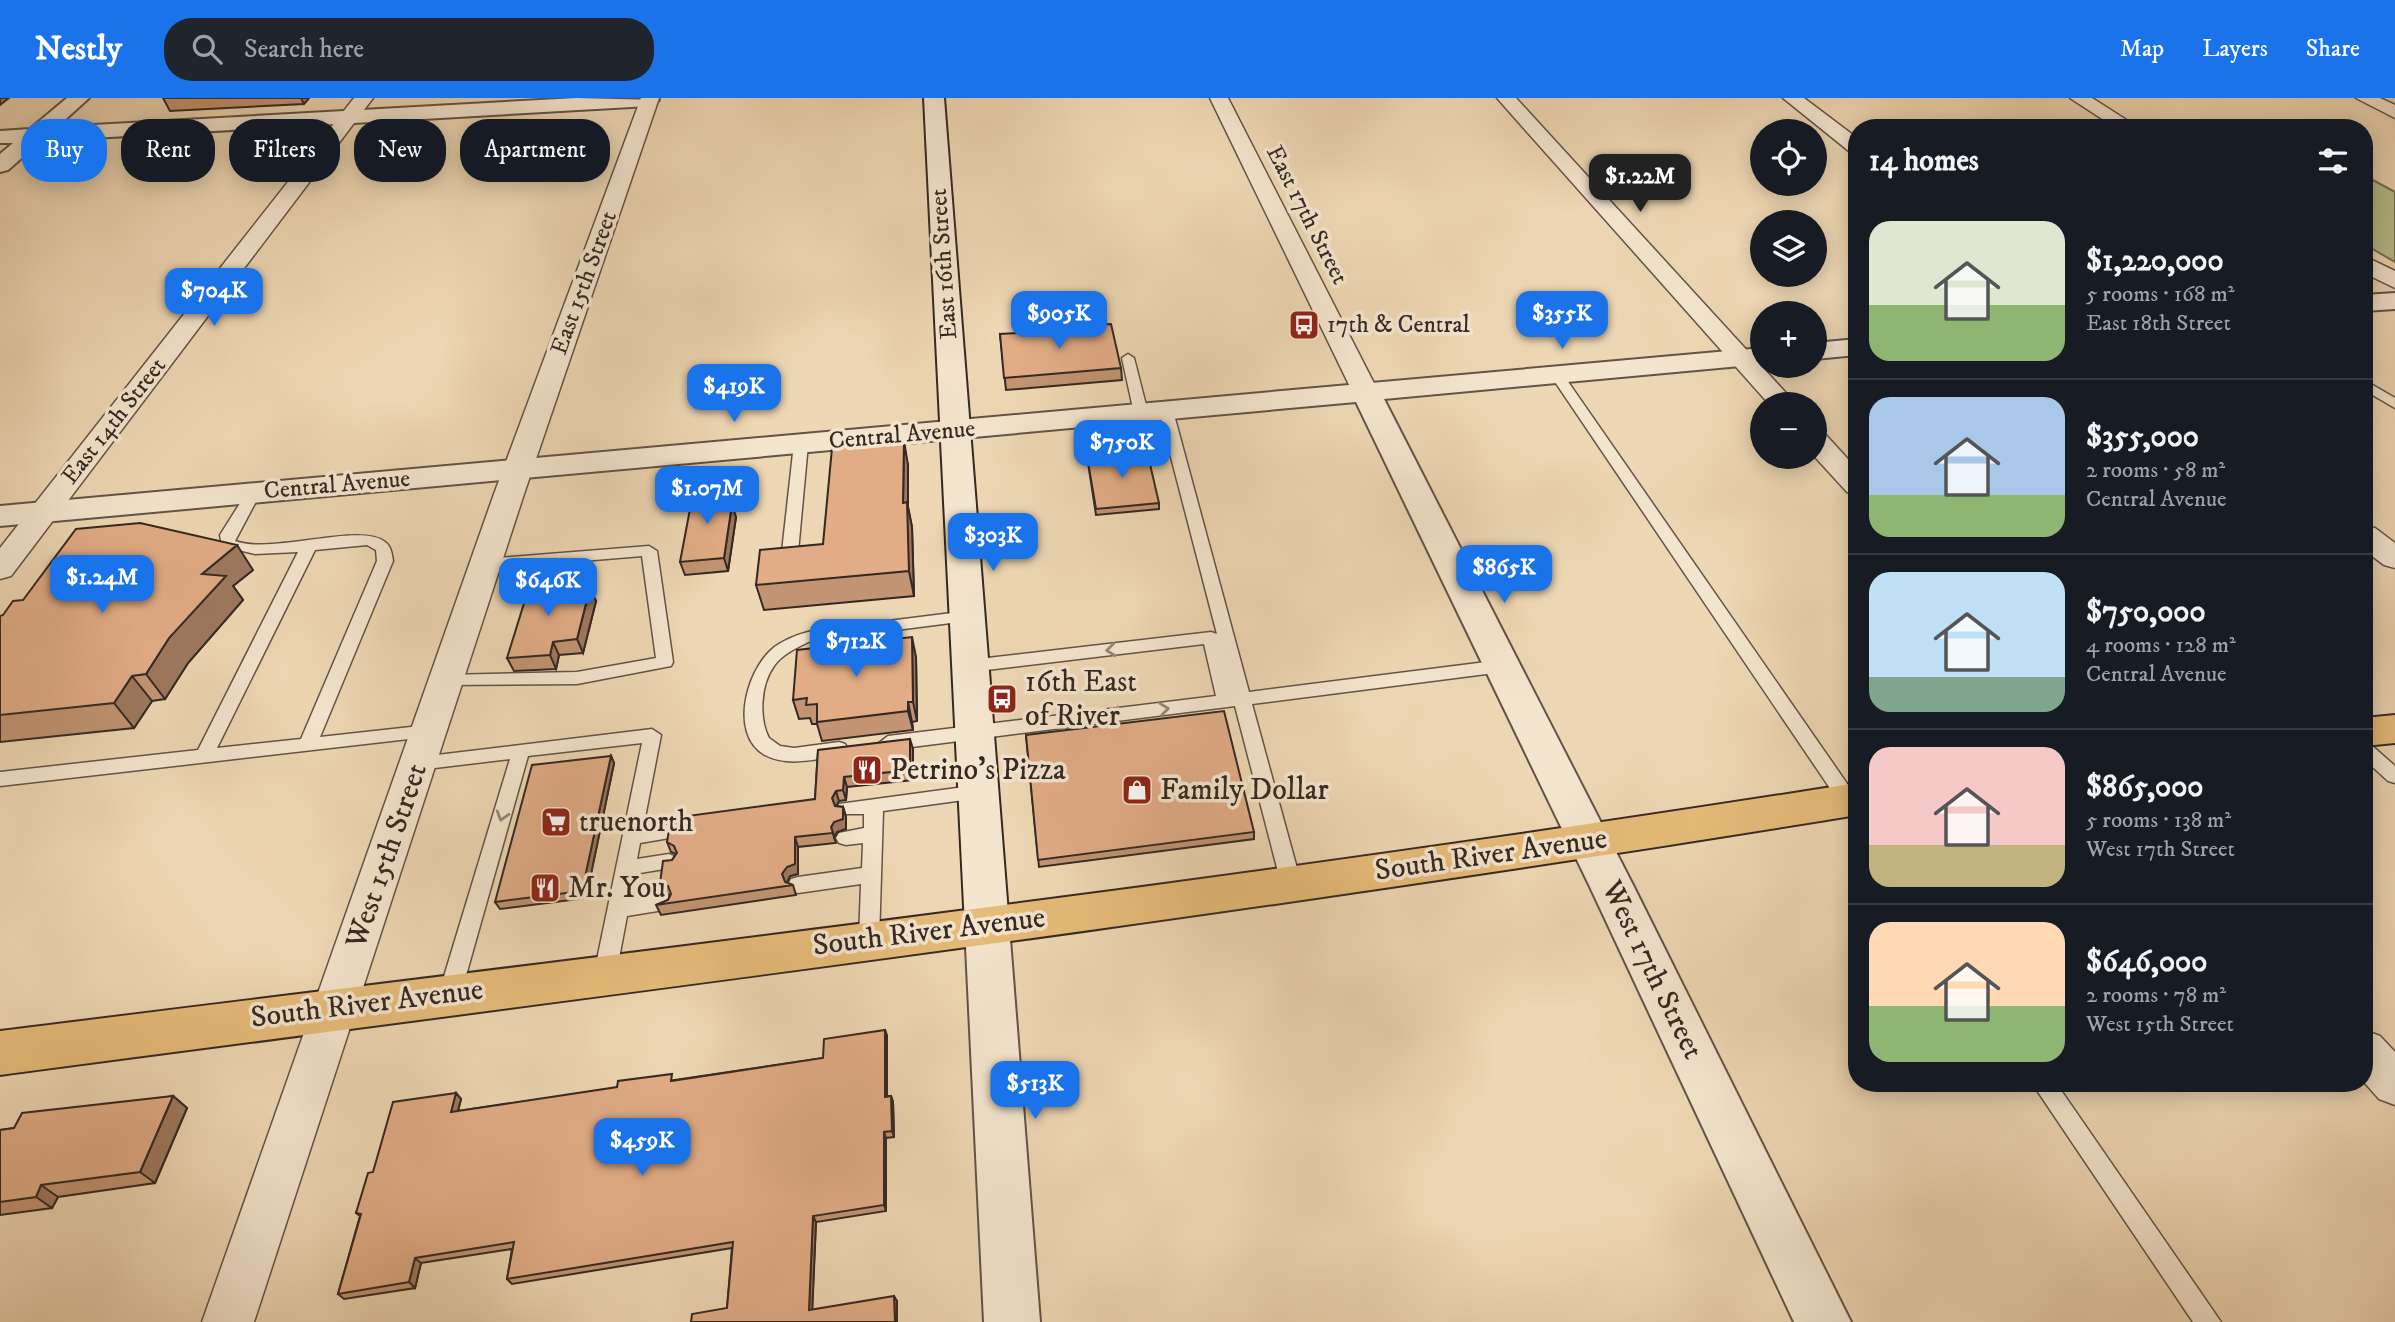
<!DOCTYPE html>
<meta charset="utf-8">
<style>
body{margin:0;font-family:"IM FELL DW Pica",serif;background:#20242c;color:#f1f3f6;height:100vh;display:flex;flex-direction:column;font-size:26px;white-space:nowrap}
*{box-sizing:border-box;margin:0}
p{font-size:23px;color:#9ea1a6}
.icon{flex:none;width:38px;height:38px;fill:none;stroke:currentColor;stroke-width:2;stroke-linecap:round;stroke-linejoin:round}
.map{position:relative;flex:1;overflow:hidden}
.panel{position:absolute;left:1848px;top:21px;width:525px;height:973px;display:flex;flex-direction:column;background:#171b24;border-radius:28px;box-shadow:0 4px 18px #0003}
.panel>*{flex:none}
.hud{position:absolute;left:21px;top:21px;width:665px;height:63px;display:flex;gap:14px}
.controls{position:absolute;left:1750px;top:21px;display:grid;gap:14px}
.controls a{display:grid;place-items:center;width:77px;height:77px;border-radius:50%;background:#171b24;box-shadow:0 4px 18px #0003;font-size:35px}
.price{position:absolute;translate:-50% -60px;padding:0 16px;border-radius:14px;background:#1a73e8;color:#fff;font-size:23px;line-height:46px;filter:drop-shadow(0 2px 4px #0008)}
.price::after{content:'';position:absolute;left:50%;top:42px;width:21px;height:16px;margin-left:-10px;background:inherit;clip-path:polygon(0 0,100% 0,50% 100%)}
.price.active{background:#222;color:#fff}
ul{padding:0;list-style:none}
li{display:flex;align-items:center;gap:21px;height:175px;padding:0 21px}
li+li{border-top:2px solid #363941}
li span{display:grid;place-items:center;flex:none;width:196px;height:140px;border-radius:21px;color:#555}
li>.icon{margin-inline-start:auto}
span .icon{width:84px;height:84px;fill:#fffc;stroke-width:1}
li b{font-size:30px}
h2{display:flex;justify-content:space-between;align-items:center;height:84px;padding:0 21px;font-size:30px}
.tag{padding:0 24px;border-radius:28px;background:#171b24;box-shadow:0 4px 18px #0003;font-size:24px;line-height:63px}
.tag.active{background:#1a73e8;color:#fff}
header{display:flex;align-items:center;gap:42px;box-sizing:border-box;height:98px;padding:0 35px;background:#1a73e8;color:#fff}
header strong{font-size:33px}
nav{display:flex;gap:38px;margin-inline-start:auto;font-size:24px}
.search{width:490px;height:63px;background:#20242c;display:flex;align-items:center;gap:18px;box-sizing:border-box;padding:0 24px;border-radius:28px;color:#9ea1a6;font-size:26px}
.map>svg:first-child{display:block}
.green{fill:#b8be8e;stroke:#767458;stroke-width:2}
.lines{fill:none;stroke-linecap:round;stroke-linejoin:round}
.service-casing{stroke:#635447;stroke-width:3}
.minor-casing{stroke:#635447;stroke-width:3}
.tertiary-casing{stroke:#635447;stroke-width:4}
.secondary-casing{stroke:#352923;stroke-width:4}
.primary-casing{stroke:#352923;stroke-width:4}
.service{fill:#f4e5ce;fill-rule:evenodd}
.minor{fill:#f4e5ce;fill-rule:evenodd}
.tertiary{fill:#f4e5ce;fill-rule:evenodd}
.secondary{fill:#f4e5ce;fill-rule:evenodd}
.primary{fill:#e7bc7a;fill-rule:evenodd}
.wall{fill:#c29473;stroke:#352923;stroke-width:2}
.shaded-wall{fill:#9e785e;stroke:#352923;stroke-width:2}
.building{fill:#e1ac86;stroke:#352923;stroke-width:2}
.oneway{stroke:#948778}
.labels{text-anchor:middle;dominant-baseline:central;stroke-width:7;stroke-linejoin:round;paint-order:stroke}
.far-street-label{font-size:24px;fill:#352923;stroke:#f4e5ce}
.far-poi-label{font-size:24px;fill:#352923;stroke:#f4e5ce;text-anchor:start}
.poi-label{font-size:30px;fill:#352923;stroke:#f4e5ce;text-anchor:start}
.street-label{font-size:30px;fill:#352923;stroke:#f4e5ce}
</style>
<header>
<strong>Nestly</strong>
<div class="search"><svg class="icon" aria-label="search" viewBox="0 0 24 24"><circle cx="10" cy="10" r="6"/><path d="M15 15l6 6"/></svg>Search here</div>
<nav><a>Map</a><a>Layers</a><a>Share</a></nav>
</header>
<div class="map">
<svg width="2395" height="1224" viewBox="0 0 2395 1224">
<rect width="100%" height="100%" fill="#eed7b4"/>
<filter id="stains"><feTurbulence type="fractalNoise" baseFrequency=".00286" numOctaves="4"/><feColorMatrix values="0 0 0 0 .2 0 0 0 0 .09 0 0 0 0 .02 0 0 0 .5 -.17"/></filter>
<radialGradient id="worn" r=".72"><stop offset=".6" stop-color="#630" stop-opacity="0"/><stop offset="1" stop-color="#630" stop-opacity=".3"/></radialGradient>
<!-- green -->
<path class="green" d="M2371,81L2395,94V164L2364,146V82Z"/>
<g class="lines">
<!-- service casing -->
<g class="service-casing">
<path id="service" d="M1128,256L1134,260L1148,315L1141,319L1134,315L1122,260Z
M1557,274L1562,275L1857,700V711H1844L1551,278Z
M2364,282L2395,300V310L2364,292Z
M1166,309L1173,313L1249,594L1502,562L1510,568L1502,574L1252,606L1301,785L1298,791L1291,793L1284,791L1281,785L1235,608L888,652L879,645L888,638L1216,598L1204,546L970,574L962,568L970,562L1211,534L1217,536L1159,313Z
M801,342L808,346L798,454L790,459L782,454L794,346Z
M254,390L261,394L235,443C273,457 360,424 385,444C391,448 392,456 393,463L320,639L429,627L438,633L435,638L0,688V674L198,652L298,454L255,456L222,448L220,437L249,391ZM367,447L376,452L377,463L301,641L217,650L315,452Z
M649,448L657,453L673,564L671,568L577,586L440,587L437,583L446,577L577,574L656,560L642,458L486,471L478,466L486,461Z
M968,513L974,514L976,518L974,522L811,543C798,549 782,556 774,568C760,587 759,621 769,640L780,648L794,650L839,644L845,646L848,651L845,656L839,658C815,661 788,669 765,657C727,636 748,564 779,546C807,529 840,529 872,525C904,521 936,517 968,513Z
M652,631L661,637L643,730L674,726L681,728L684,733L681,738L640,745L637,761L669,756L676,759L679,764L676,769L634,776L630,801L663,797L670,799L673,805L670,811L627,818L616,876L612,882L605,885L598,882L594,876L642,645L528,658L461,895L458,901L450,904L442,901L439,895L510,661L418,672L412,670L409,665L412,660Z
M2364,645L2370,646L2395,668V685L2388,683L2364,661Z
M979,687L986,689L988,694L986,699L883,713L879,842L876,848L869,851L862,848L859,842L861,786L798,795L791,793L788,787L791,781L798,779L862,770L863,745L846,747L839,745L836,740L839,735L864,730V716H839L837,711L839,706Z
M2032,985H2056L2221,1224H2193Z"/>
</g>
<!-- minor casing -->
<g class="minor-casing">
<path id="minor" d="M354,0H373L11,478L0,481V450Z
M641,0H659L524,396L254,1224H202L494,396Z
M1210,0H1228L1379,295L1375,301H1357L1353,295Z
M1497,0H1516L1796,306H1769Z
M1783,0H1804L1857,40V56L1850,54Z
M2070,0H2092L2139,30H2116Z
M2356,0H2380L2395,7V20Z
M2364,158L2395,173V190L2364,175Z
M1815,334L1825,336L1857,371V397L1847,394L1815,359Z
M2364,428L2375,430L2395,445V470L2384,467L2364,452Z
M2364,932L2380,938L2395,954V1007L2379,1001L2364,984Z"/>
</g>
<!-- tertiary casing -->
<g class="tertiary-casing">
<path id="tertiary" d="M67,0H89L57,29L576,0L659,2L649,8L41,43L8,72L0,74V56L13,45H0V33L30,31Z
M2395,195V211L2364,213V197Z
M1857,241V257L1815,261V245Z
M1762,250V266L1384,301L1634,789L1851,1224H1794L1590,789L1356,304L0,428V408Z
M987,809L1003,815L1009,828L1040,1224H984L965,828L971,815Z"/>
</g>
<!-- secondary casing -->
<g class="secondary-casing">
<path id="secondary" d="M924,0H944L1009,828L1003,841L987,847L971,841L965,828Z"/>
</g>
<!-- primary casing -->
<g class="primary-casing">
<path id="primary" d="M2395,617V645L2364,648V620Z
M1857,685V717C1240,818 620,895 0,977V933C620,856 1240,783 1857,685Z"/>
</g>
<!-- service -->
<use href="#service" class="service"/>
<!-- minor -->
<use href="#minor" class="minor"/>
<!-- tertiary -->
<use href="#tertiary" class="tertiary"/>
<!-- secondary -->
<use href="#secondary" class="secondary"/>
<!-- primary -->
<use href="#primary" class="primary"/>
</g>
<!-- wall -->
<path class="wall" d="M163,0H309L304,6L170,13Z
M1000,236L1121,270L1122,282L1006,292Z
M1087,358L1159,405V411L1096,417Z
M908,367V409L912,429L914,498L764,512L756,487L823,446Z
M727,400L725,407L736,419L728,473L685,477L680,464Z
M253,472L233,488L243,502L188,565L165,601L152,603L134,630L0,644V518Z
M571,482L575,492L590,490L596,503L583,555L559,557L556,571L514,573L507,560Z
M916,559L917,623L912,624L913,632L822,643L817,626H812L810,620L799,621L793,602Z
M1026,637L1254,734V741L1039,769Z
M913,651V682L847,689L846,702L839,703L836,708L843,709L846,719V731L837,734L834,739L836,745L798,749V776L790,778L786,785L793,787L796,797L661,817L656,807L668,802L670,797L664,795L660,785L672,762L676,756L671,754L667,744L815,701L818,652Z
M611,658L614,665L586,800L500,811L495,804Z
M885,932L887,938V998H891L893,1004L894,1039L886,1040V1113L816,1124L812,1212L897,1203V1224L727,1210L732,1150L512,1186L507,1181L512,1151L421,1165L415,1190L344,1201L338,1196L360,1118L356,1115L373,1074L456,995L461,1001L458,1013L675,982L823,960Z
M173,998L187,1010L155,1085L58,1099L52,1110L0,1117V1032L14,1030Z"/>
<!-- shaded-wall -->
<path class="shaded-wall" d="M0,0H9L0,7Z
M301,0H309L304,6Z
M904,343L908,367V409L912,429L914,498L909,473L903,405Z
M723,387L727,400L723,421L719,408Z
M732,406L736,419L728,473L724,460Z
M237,447L253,472L233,488L243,502L188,565L165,601L146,576L169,540L202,476Z
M571,482L576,495L567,493Z
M590,490L596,503L583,555L577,541Z
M912,539L916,559L917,623L913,604Z
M553,544L559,557L556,571L550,557Z
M132,578L152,603L134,630L114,605Z
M908,604L912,624L913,632L908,613Z
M910,641L913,651V682L910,672Z
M611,658L614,665L586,800L582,793Z
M844,679L847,689L846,702L843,692Z
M836,693L839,703L835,710L832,700Z
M843,709L846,719V731L837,734L834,739L831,729Z
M795,739L798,749V776L790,778L786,786L782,776Z
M885,932L887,938V1005L885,999Z
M456,995L461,1001L456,1020L451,1014Z
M173,998L187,1010L155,1085L140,1074Z
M891,998L893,1004L894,1039L892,1033Z
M884,1034L886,1040V1113L884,1107Z
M41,1087L58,1099L52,1110L36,1099Z
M813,1118L816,1124L812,1218L809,1212Z
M415,1160L421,1165L415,1190L409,1184Z
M894,1198L897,1203V1224H895Z"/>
<!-- building -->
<path class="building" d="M1111,226L1121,270L1004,280L1000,236L1017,235V232Z
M904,343L903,405L907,404L909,473L756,487L760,452L823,446L832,350Z
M1147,353L1159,405L1096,411L1087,358Z
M723,387L719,408L732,406L724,460L680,464L694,390Z
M140,425L237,447L202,476L226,478L169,540L146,576L132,578L114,605L0,617V518L3,517L13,503L23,502L76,431Z
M571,482L567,493L590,490L577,541L553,544L550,557L507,560L530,486Z
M912,539L913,604H908V613L817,624V606L806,607L807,600L793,602L797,552Z
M1224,613L1254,734L1038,762L1026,637Z
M910,641V672L844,679L843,692L836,693L832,700L835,708L843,709V721L834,724L831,729L833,735L795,739V766L787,769L782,776L785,784L793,787L656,807L668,802L671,796L668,788L660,785L663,763L672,762L677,755L674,748L667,744L669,732L677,731L682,724L680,719L815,701L818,652Z
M611,658L582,793L495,804L532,667Z
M885,932V999L891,998L892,1033L884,1034V1107L813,1118L809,1212L894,1198L895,1224H691L692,1216L727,1210L733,1144L507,1181L514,1144L415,1160L409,1184L338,1196L361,1116L356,1115L368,1075L373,1074L393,1004L456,995L451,1014L617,989L618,983L672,976L671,983L823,960L824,941Z
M173,998L140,1074L41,1087L36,1099L0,1104V1032L14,1030L22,1015Z"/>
<!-- one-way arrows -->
<defs><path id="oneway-chevron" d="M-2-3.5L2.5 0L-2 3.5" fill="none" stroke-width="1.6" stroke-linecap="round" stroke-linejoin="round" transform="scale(1.75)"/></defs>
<g class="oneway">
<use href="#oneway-chevron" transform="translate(1111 552) rotate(173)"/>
<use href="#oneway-chevron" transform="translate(1164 611) rotate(-7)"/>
<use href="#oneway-chevron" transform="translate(502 718) rotate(107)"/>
</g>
<!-- icons -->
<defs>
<g id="bus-square" transform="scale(1.575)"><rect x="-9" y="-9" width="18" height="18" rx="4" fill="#8f2418" stroke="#f4e5ce"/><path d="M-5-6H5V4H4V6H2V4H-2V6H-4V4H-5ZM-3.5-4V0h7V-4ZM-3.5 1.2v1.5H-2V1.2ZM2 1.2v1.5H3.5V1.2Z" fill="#fff"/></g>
<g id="restaurant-square" transform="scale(1.575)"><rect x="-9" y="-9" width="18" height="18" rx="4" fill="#8f2418" stroke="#f4e5ce"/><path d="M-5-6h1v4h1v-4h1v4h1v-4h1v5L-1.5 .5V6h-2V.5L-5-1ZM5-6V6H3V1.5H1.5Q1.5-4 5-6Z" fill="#fff"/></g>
<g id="shop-square" transform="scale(1.575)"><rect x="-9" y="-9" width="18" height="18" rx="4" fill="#8f2418" stroke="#f4e5ce"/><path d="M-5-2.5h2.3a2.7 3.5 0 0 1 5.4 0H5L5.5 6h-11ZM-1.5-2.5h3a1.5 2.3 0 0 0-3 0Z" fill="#fff"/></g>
<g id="supermarket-square" transform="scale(1.575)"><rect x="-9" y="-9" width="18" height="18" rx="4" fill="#8f2418" stroke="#f4e5ce"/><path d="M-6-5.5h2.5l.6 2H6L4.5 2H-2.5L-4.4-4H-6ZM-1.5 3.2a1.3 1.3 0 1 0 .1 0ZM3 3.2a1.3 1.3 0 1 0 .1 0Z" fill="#fff"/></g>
</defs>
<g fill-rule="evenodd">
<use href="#bus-square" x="1304" y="227"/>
<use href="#bus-square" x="1002" y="601"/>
<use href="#restaurant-square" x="867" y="672"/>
<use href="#shop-square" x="1137" y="692"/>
<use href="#supermarket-square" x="556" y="724"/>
<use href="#restaurant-square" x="545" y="790"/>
</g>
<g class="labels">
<!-- far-street labels -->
<g class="far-street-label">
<text transform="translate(1307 117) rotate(63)">East 17th Street</text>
<text transform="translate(944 166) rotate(-94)">East 16th Street</text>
<text transform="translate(584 185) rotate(-70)">East 15th Street</text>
<text transform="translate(114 323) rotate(-52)">East 14th Street</text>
<text transform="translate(902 337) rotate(-5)">Central Avenue</text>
<text transform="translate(337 387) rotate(-5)">Central Avenue</text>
</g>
<!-- far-poi labels -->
<g class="far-poi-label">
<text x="1327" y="227">17th &amp; Central</text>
</g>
<!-- poi labels -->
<g class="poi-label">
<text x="1025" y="584">16th East<tspan x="1025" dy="34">of River</tspan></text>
<text x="890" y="672">Petrino's Pizza</text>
<text x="1160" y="692">Family Dollar</text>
<text x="579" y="724">truenorth</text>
<text x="568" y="790">Mr. You</text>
</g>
<!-- street labels -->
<g class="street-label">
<text transform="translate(1491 757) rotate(-8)">South River Avenue</text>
<text transform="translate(387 758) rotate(-71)">West 15th Street</text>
<text transform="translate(929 834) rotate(-7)">South River Avenue</text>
<text transform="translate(1652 872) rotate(64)">West 17th Street</text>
<text transform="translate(367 906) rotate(-7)">South River Avenue</text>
</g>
</g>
<rect width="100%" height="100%" filter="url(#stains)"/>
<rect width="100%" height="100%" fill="url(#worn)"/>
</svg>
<div class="controls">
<a><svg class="icon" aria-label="locate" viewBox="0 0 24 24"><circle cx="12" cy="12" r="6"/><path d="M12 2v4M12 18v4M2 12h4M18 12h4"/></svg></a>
<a><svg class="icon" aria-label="layers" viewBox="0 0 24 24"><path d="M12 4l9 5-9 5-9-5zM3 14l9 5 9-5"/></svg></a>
<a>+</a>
<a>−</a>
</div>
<b class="price active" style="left:1640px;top:116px">$1.22M</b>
<b class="price" style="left:214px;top:230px">$704K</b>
<b class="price" style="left:1059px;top:253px">$905K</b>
<b class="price" style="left:1562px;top:253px">$355K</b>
<b class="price" style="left:734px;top:326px">$419K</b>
<b class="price" style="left:1122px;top:382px">$750K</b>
<b class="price" style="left:707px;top:428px">$1.07M</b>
<b class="price" style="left:993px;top:475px">$303K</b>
<b class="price" style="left:1504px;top:507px">$865K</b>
<b class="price" style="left:102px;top:517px">$1.24M</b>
<b class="price" style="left:548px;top:520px">$646K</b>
<b class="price" style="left:856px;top:581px">$712K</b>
<b class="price" style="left:1035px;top:1023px">$513K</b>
<b class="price" style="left:642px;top:1080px">$459K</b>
<div class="hud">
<a class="tag active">Buy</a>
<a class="tag">Rent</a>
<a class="tag">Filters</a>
<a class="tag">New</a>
<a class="tag">Apartment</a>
</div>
<section class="panel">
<h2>14 homes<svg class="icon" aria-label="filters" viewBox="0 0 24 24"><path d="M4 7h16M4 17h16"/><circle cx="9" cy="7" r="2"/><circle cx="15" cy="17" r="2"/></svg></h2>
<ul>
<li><span style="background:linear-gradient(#dfe7d0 60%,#8fb573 0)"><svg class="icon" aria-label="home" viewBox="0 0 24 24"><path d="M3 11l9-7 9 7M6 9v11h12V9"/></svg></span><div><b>$1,220,000</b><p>5 rooms · 168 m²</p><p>East 18th Street</p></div></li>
<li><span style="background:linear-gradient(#a9c7e8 70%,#8fb573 0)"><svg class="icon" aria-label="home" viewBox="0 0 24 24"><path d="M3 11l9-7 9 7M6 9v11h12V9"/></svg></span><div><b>$355,000</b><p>2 rooms · 58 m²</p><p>Central Avenue</p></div></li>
<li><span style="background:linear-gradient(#bfe0f5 75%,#7fa58c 0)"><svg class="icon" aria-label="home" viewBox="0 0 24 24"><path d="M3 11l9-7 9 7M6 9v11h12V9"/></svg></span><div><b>$750,000</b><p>4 rooms · 128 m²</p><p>Central Avenue</p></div></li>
<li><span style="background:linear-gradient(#f6c9c9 70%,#c2b280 0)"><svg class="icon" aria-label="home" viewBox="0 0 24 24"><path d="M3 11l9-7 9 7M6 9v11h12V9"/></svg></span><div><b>$865,000</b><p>5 rooms · 138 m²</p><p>West 17th Street</p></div></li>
<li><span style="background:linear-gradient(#ffd9b3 60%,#8fb573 0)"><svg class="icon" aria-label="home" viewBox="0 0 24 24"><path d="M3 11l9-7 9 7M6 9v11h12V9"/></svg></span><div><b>$646,000</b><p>2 rooms · 78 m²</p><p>West 15th Street</p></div></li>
</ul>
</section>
</div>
